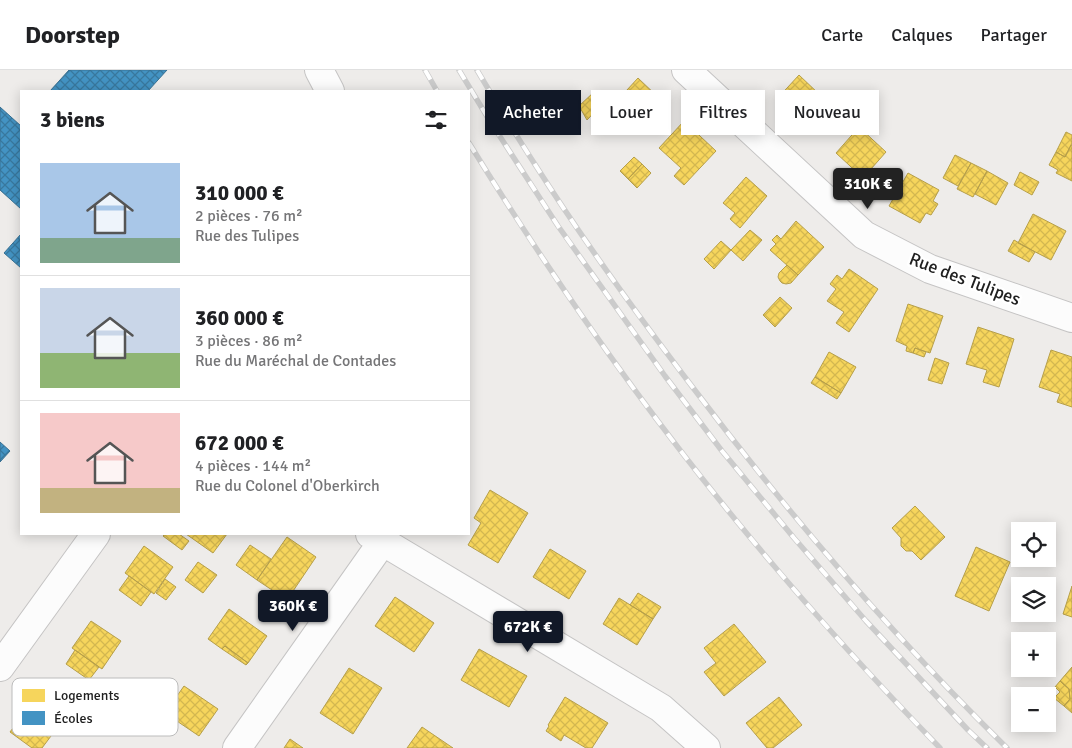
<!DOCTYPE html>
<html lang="fr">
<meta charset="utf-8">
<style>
body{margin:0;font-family:Signika,sans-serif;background:#f2f2f2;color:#202124;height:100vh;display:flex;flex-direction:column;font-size:19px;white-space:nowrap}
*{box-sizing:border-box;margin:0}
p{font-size:16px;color:#757577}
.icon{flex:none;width:28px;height:28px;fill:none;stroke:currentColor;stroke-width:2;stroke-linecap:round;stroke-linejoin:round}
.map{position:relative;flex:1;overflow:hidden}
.details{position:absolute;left:20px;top:20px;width:450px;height:445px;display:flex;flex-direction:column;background:#fff;border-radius:0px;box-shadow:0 2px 12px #0003}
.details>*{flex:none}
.top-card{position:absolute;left:485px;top:20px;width:475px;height:45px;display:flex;gap:10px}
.buttons{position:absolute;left:1011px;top:452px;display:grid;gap:10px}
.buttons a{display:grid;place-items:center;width:45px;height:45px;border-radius:0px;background:#fff;box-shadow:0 2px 12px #0003;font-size:25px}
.price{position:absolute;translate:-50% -42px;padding:0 11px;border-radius:5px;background:#111827;color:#fff;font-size:16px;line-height:32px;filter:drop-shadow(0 1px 2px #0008)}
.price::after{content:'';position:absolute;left:50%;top:30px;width:15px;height:11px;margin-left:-8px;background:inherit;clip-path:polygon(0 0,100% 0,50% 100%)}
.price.current{background:#222;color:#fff}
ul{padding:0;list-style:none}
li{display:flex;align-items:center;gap:15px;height:125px;padding:0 20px}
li+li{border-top:1px solid #e0e0e0}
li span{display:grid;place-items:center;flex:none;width:140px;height:100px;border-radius:0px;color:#555}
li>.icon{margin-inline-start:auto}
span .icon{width:60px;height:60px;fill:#fffc;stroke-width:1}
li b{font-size:21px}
h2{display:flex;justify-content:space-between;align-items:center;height:60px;padding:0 20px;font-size:21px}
.chip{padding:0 18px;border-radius:0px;background:#fff;box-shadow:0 2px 12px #0003;font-size:18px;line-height:45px}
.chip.current{background:#111827;color:#fff}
header{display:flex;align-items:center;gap:30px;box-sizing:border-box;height:70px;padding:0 25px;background:#fff;border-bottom:1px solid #e0e0e0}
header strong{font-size:24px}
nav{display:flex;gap:28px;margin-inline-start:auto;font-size:18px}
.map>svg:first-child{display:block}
.homes{fill:url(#homes-cross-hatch);stroke:#b69f4a}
.schools{fill:url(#schools-cross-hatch);stroke:#387092}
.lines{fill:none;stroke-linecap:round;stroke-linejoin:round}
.street-casing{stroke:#c5c4c4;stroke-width:30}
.street{stroke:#fcfcfc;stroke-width:28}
.rail-casing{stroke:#cbcbcb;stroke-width:5.5}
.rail{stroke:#fff;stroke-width:4;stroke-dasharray:11;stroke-linecap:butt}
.labels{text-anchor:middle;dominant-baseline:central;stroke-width:5;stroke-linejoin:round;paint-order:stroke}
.street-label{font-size:18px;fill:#202020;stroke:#fff}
.key{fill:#fff;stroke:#bcbcbc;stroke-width:1}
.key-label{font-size:14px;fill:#202020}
</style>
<header>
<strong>Doorstep</strong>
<nav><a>Carte</a><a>Calques</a><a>Partager</a></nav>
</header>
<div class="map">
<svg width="1072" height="678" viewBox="0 0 1072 678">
<defs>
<pattern id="homes-cross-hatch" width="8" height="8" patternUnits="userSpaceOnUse" patternTransform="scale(1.25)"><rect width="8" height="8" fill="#f6d55c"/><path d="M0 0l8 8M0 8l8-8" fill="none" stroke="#d3b750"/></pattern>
<pattern id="schools-cross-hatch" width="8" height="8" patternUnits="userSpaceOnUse" patternTransform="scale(1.25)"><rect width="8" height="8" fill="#4393c3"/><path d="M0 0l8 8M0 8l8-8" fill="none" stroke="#38789e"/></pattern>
</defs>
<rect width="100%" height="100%" fill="#eeecea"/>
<!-- homes -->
<path class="homes" d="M799,5L820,25L798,49L776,30Z
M638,8L659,28L636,53L615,33Z
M594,22L604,32L587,50L579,36Z
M684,51L716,81L684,115L674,106L681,98L659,78Z
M859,57L886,82L863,108L836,83Z
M1066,62L1072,65V73L1065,87L1056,82Z
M1071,75H1072V111L1056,103L1058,100L1049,95L1056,82L1065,87Z
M955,85L971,93L958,116L943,108Z
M634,87L642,94L628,109L620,101Z
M971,93L987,101L973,127L957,119Z
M642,94L651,103L637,118L628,109Z
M987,101L1008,113L996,135L975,124Z
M1020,102L1039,112L1032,125L1014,115Z
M908,103L939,120L933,131L938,134L931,145L926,143L920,153L889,136Z
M746,107L767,126L740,158L730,149L735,143L723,133Z
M1033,144L1066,161L1051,190L1018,173Z
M796,151L824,177L798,205L770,180L776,174L772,170L777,165L781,169Z
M750,160L762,170L743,191L731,180Z
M1014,170L1035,182L1029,192L1008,181Z
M721,171L731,180L714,199L704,189Z
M787,195L798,205L791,213L786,214L782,213L780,211L778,207L779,203Z
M849,199L878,219L849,262L836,253L844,242L827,231L836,219L830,214L837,205L842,209Z
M780,227L792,238L775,257L763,245Z
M908,234L943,246L930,283L915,278L913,283L906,281L907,276L896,271Z
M978,257L1014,269L999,317L983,312L987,300L966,294Z
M915,278L926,282L924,287L913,283Z
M1051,280L1072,287V337L1057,332L1060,324L1039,317Z
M829,282L856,297L841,323L815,307Z
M935,288L949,293L942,314L928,310Z
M815,307L841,323L837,329L811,313Z
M490,420L528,443L498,493L468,475L481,453L474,448Z
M915,436L945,467L921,490L912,481H906L901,476V468L892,458Z
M165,464H179L189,471L182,480L163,466Z
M186,464H227L213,483Z
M287,467L316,487L287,530L257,510Z
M250,475L271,489L257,510L236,495Z
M144,476L173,497L154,524L125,503Z
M976,477L1010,492L989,541L955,526Z
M550,479L586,501L569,529L533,507Z
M198,492L217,505L203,523L185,510Z
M129,506L151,522L141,536L119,520Z
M165,509L176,517L166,530L156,523Z
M1072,516V547L1063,544Z
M638,523L661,537L653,549L630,535Z
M395,527L434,553L414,582L375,556Z
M619,528L653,549L637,575L603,554Z
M229,539L267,566L248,593L225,576L222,579L208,569Z
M91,551L121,571L102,599L72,578Z
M734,554L766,592L724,626L704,602L716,593L704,578Z
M225,576L248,593L246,595L222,579Z
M479,579L527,606L509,637L461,610Z
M75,580L99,597L89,610L66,594Z
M1072,597V643L1064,636L1070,629L1069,619L1060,611Z
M349,598L382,618L353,664L320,643Z
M1060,611L1069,619L1070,629L1064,636L1054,628L1060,622L1055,617Z
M184,616L218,639L199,666L165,643Z
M40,621L69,642L42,678H32L10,662Z
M565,627L608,653L592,678H586L564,665L561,671L546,661L549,656L548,655Z
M779,627L802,655L773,678H767L746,653Z
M422,657L453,678H407Z
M290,669L303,678H284Z"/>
<!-- schools -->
<path class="schools" d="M69,0H167L148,21H50Z
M0,37L21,56V139L0,120Z
M21,164V198L4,183Z
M0,372L10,381L0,392Z"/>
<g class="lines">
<!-- street casing -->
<g class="street-casing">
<path id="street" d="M319,0L330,21
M686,0L864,165L930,199L1072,248
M370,464L661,638L706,678
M0,597L96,464
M237,678L383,471"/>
</g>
<!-- street -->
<use href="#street" class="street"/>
<!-- rail casing -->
<g class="rail-casing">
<path id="rail" d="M425,0L437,21
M459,0L488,48L558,156L665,306L722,381L794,468L866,551L968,660L987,678
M477,0C496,32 516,65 536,96C585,173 639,247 694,319C790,446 894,567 1007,678
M469,73C551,206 640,334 739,454C803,532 870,606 940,678"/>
</g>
<!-- rail -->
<use href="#rail" class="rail"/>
</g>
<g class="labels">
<!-- street labels -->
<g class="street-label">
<text transform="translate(965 209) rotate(21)">Rue des Tulipes</text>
</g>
</g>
<!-- legend -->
<rect x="12" y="608" width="166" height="58" rx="8" class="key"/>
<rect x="22" y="619" width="23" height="13" fill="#f6d55c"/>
<rect x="22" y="641" width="23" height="14" fill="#4393c3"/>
<g class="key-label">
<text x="54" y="630">Logements</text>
<text x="54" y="653">Écoles</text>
</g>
</svg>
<div class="buttons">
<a><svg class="icon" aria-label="locate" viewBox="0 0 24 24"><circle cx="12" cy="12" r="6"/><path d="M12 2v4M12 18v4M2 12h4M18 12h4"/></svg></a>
<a><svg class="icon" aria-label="layers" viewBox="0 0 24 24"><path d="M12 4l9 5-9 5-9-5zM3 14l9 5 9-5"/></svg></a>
<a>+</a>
<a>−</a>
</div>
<b class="price current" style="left:868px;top:140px">310K €</b>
<b class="price" style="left:293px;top:562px">360K €</b>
<b class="price" style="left:528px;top:583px">672K €</b>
<div class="top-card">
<a class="chip current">Acheter</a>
<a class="chip">Louer</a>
<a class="chip">Filtres</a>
<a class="chip">Nouveau</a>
</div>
<section class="details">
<h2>3 biens<svg class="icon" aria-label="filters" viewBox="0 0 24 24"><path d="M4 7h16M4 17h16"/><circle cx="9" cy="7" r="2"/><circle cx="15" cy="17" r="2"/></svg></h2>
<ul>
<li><span style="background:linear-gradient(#a9c7e8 75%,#7fa58c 0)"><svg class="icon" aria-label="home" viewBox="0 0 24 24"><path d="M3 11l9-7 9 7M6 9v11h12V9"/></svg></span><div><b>310 000 €</b><p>2 pièces · 76 m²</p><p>Rue des Tulipes</p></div></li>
<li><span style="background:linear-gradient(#c9d6e8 65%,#8fb573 0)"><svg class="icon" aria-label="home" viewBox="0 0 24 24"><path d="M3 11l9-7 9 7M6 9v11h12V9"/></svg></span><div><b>360 000 €</b><p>3 pièces · 86 m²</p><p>Rue du Maréchal de Contades</p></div></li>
<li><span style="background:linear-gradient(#f6c9c9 75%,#c2b280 0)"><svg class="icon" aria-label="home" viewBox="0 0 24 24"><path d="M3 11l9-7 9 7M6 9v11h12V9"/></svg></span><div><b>672 000 €</b><p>4 pièces · 144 m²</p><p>Rue du Colonel d'Oberkirch</p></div></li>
</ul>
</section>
</div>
